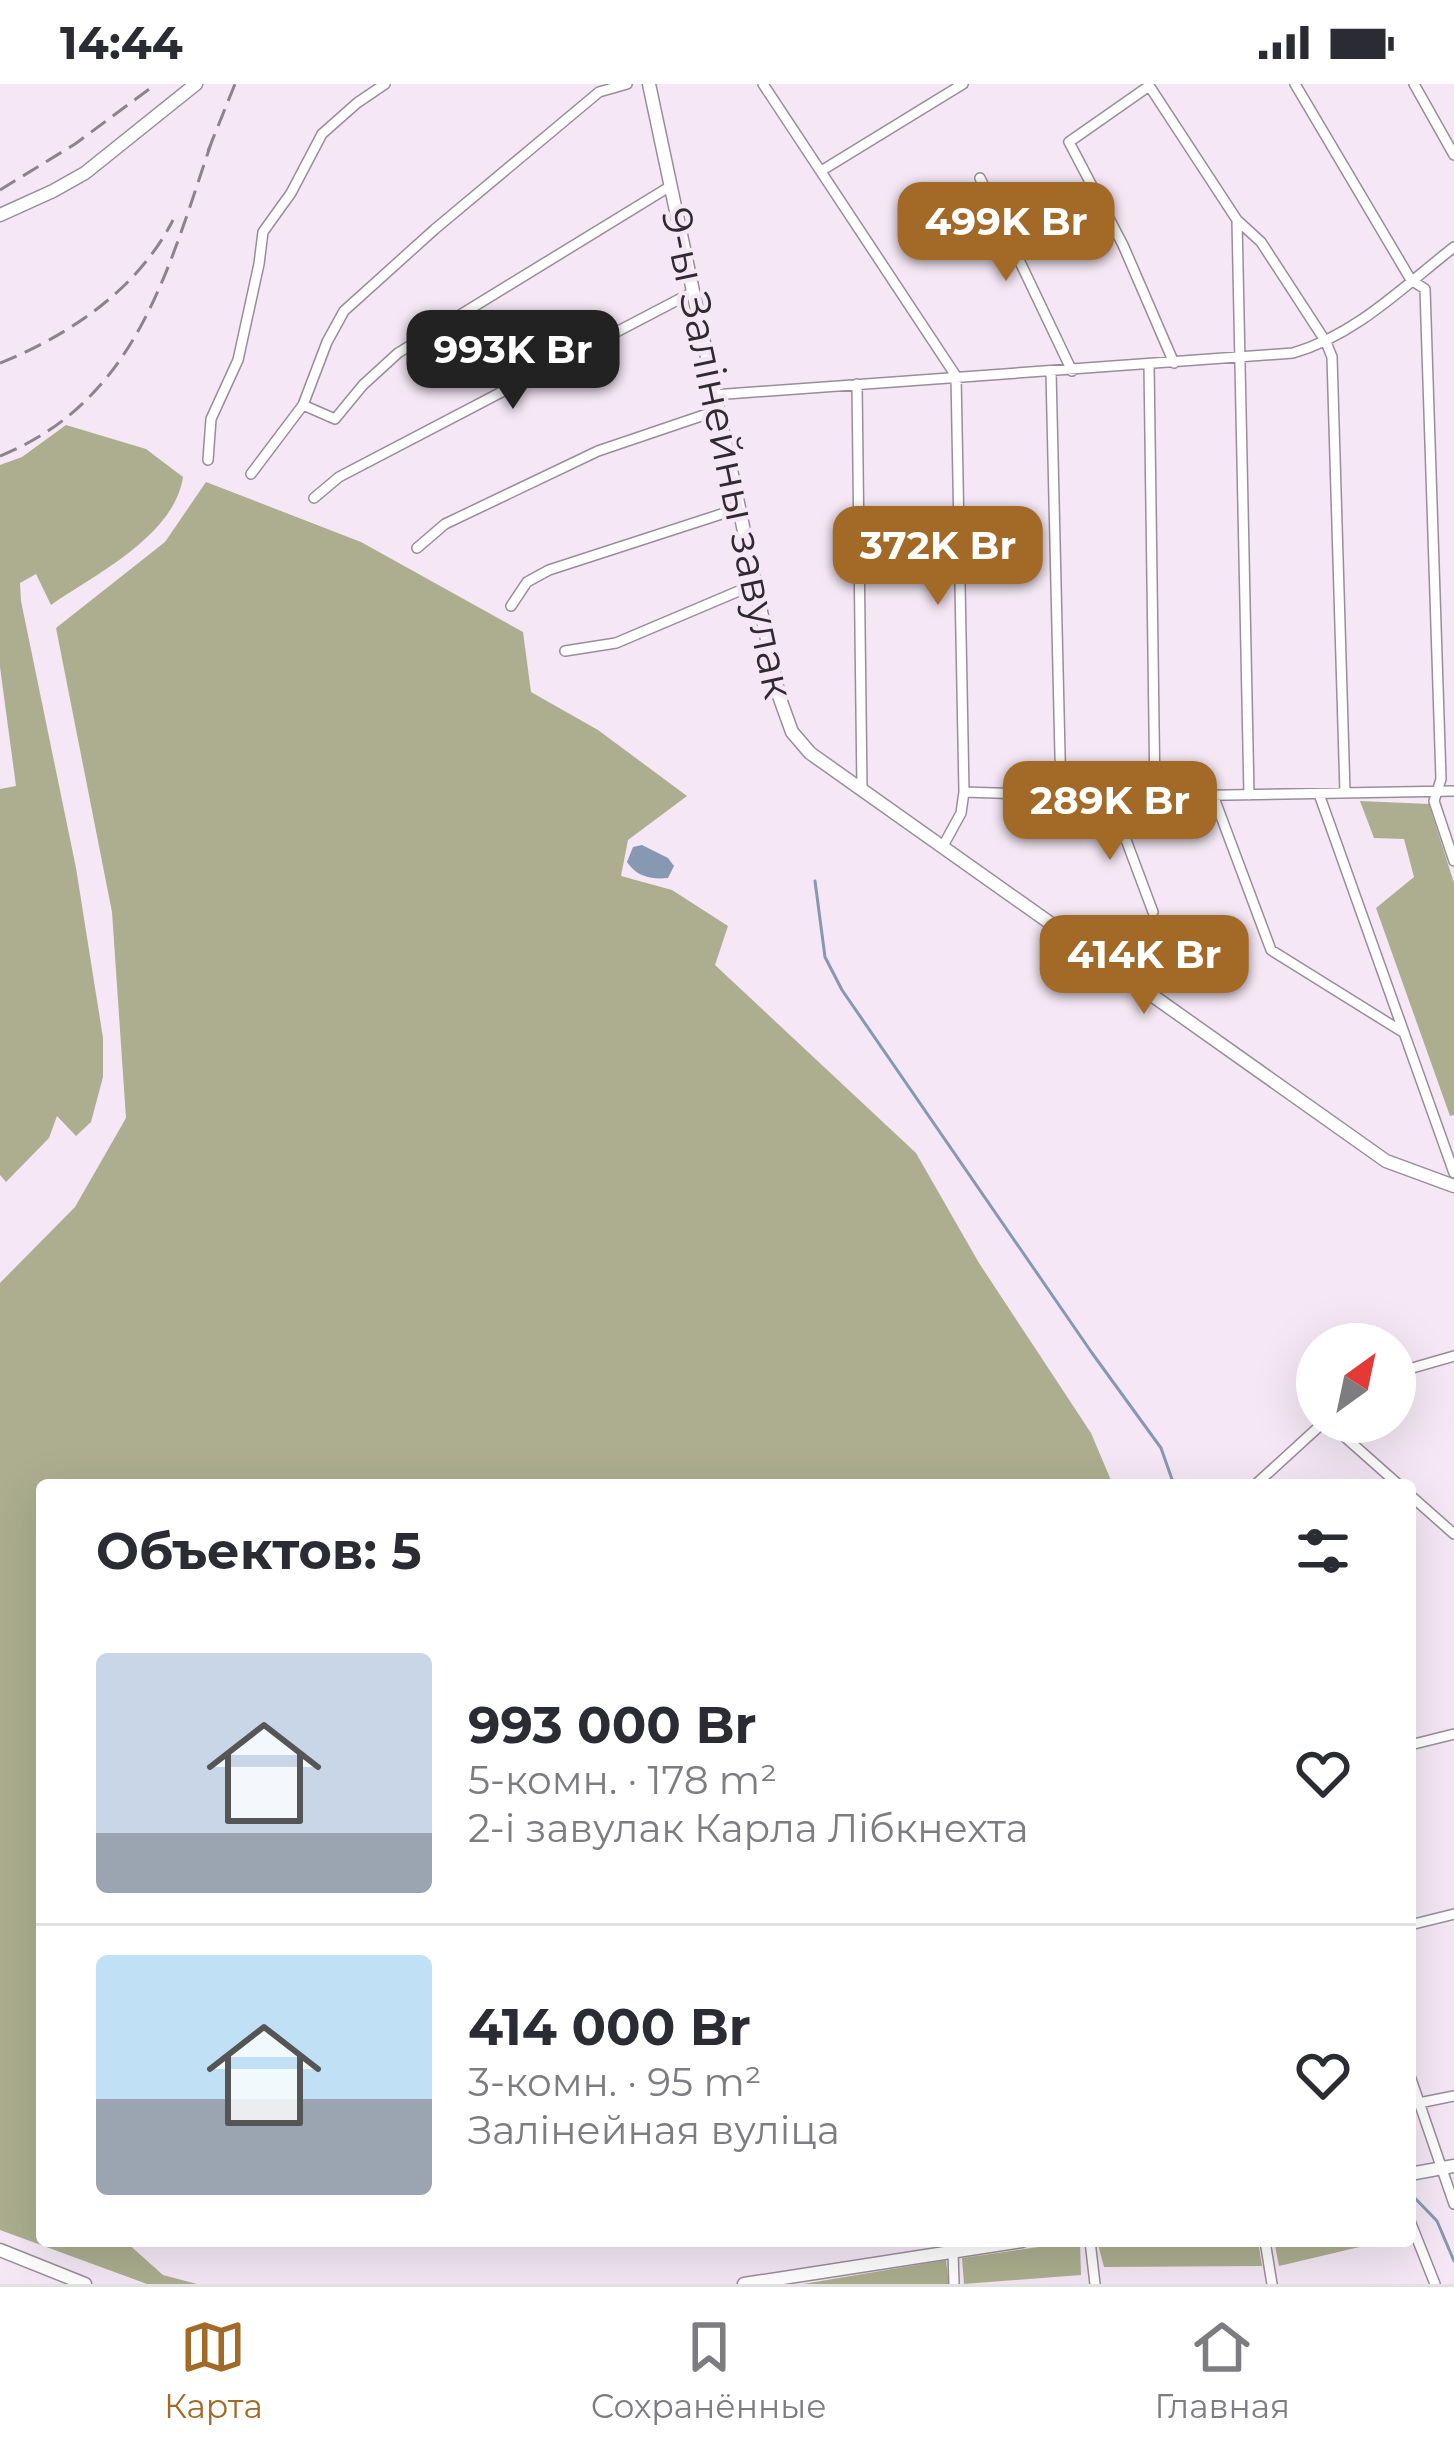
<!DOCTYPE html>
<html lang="ru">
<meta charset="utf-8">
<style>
body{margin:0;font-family:Montserrat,sans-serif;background:#f2f2f3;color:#2b2b33;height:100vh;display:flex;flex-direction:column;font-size:45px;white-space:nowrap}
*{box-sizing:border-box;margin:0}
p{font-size:39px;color:#7c7c81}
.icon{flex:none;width:66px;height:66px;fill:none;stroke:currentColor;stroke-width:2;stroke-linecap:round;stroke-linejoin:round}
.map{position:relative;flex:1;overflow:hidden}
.sheet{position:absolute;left:36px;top:1395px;width:1380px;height:768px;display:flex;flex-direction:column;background:#fff;border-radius:12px;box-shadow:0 12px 48px #0002}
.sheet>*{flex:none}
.needle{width:78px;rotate:33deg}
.buttons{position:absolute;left:1296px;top:1239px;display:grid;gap:24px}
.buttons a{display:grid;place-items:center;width:120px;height:120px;border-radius:50%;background:#fff;box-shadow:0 12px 48px #0002;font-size:60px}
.price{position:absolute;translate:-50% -102px;padding:0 27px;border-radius:24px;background:#a26a26;color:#fff;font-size:39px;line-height:78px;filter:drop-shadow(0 3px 6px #0008)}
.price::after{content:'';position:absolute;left:50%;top:72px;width:36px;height:27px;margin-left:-18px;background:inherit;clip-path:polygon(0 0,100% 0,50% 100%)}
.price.on{background:#222;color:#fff}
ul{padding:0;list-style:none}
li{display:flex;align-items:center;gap:36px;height:300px;padding:0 60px}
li+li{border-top:3px solid #e1e1e2}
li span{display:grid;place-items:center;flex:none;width:336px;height:240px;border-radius:12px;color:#555}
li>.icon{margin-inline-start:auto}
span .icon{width:144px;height:144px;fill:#fffc;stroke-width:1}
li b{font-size:51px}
h2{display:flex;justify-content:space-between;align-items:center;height:144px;padding:0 60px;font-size:51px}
.status{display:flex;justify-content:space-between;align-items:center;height:84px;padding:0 60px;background:#fff;direction:ltr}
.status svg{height:33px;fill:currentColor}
.dock{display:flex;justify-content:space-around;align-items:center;height:168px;border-top:3px solid #e1e1e2;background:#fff;font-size:33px;color:#7c7c81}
.dock a{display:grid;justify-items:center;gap:6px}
.dock .on{color:#a26a26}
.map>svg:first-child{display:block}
.forest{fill:#acae8f}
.water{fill:#8698b2}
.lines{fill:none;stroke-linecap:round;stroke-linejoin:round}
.stream{stroke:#8698b2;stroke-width:3}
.minor-casing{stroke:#9a8d9b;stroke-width:12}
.tertiary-casing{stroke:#9a8d9b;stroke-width:15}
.minor{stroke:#fff;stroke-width:9}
.tertiary{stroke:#fff;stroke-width:12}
.rail{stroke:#8c838d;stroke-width:3;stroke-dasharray:18 9;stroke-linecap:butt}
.labels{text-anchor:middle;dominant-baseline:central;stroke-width:9;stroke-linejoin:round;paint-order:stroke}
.street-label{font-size:42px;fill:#2f2a30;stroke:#f5e7f5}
</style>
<div class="status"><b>14:44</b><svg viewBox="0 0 49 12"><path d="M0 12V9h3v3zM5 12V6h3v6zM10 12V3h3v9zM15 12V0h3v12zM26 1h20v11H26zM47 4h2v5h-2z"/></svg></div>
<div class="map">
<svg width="1454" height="2200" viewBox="0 0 1454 2200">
<rect width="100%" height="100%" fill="#f5e7f5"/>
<!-- forest -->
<path class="forest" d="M66,341L146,365L183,393C174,452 97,489 51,521L36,490L20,499L21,517L76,784L103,954V993L91,1038L76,1052L57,1032L49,1054L6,1098L0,1091V705L16,702L0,583V381L22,373Z
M206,398L361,458L523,548L531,608L598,646L687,712L628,756L621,792L672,806L728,842L715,881L916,1069L979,1179L1091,1349L1113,1401H42V2157H125L163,2191L197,2200H147L0,2146V1199L75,1123L126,1034L112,828L56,544L165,458Z
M1360,717L1429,720L1454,799V1031L1450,1032L1376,824L1414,793L1404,755L1374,754Z
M1080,2157L1081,2191L964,2200L962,2174Z
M1097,2157H1258L1262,2182L1104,2183Z
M1274,2157H1385L1279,2182Z
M946,2176L949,2200H803Z"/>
<!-- water -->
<path class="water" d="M642,761L668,774L674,782L668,794C651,796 636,792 627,778L633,763Z"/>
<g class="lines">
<!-- stream -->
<path class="stream" d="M815,797L825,873L842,906L1092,1269L1161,1364L1174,1401
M1410,2109L1437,2137L1454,2177"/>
<!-- minor casing -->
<g class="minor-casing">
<path id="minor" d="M763,0L956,292L964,708L961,729L943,762
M1148,0L1237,136L1249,711
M1295,0L1411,196L1425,205L1441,695L1434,717L1454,777
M1414,0L1454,71
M1149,2L1069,58L1123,161L1174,279
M821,87L963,0
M980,94L1072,287
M1237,136L1261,158L1326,258L1332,273L1345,709
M1149,280L1155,712
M1051,288L1061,713
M857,300L862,706
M713,311L1293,269C1356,251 1404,202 1454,163
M303,321L335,335L363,301L398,269L669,103
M208,376L211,335L238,276L259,180L263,148L291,109L322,50L357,19L385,0
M251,390L303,321L327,258L344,227L435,145L599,8L627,0
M314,414L339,393L691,209
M417,464L445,440L598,367L716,327
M511,522L527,498L549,486L737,425
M565,567L616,559L753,501
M964,708L1110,713L1454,707
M1319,710L1454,1089
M1213,711L1271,866L1401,947
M1110,713L1153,828
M1395,1289L1454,1272
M1328,1338L1399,1401
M1255,1401L1324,1338
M1410,1411L1454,1450
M1410,1661L1454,1650
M1410,1841L1454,1830
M1410,1992L1454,2120
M1419,2019L1454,2012
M1410,2137L1435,2200
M1090,2157L1095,2200
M1265,2157L1272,2200
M953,2168L954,2200"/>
</g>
<!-- tertiary casing -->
<g class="tertiary-casing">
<path id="tertiary" d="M649,0L779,612L792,648L810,669L1386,1077L1454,1102
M0,131L53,107L85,89L196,0
M1410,2090L1454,2082
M0,2166L85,2200
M744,2200L1022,2157"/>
</g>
<!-- minor -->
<use href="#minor" class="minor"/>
<!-- tertiary -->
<use href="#tertiary" class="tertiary"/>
<!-- rail -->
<path class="rail" d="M208,67L235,0
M0,106L75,60L156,0
M0,279C70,251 138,205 173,136
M0,372C139,316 169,181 213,54"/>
</g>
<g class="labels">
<!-- street labels -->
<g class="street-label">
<text transform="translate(728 369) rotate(78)">9-ы Залінейны завулак</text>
</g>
</g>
</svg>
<div class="buttons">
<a><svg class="needle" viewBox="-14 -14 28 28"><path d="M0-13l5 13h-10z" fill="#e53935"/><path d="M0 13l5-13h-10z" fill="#7c7c81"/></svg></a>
</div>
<b class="price" style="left:1006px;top:200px">499K Br</b>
<b class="price on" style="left:513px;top:328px">993K Br</b>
<b class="price" style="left:938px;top:524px">372K Br</b>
<b class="price" style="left:1110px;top:779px">289K Br</b>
<b class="price" style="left:1144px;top:933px">414K Br</b>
<section class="sheet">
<h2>Объектов: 5<svg class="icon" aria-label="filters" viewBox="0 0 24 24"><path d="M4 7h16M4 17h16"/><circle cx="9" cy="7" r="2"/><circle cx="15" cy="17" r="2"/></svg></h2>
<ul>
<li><span style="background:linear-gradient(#c9d6e8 75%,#9aa5b1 0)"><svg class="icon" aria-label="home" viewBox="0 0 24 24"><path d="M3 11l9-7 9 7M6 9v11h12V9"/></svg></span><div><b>993 000 Br</b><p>5-комн. · 178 m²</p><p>2-і завулак Карла Лібкнехта</p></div><svg class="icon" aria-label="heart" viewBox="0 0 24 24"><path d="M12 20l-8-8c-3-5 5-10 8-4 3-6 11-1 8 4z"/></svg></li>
<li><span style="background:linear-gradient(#bfe0f5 60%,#9aa5b1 0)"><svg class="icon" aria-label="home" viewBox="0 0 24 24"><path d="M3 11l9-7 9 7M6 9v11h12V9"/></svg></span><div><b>414 000 Br</b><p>3-комн. · 95 m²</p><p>Залінейная вуліца</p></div><svg class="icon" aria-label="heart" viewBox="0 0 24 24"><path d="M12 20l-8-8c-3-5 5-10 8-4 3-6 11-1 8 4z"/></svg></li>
</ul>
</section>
</div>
<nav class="dock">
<a class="on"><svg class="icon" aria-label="map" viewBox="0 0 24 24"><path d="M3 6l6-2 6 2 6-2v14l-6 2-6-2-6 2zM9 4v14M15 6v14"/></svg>Карта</a>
<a><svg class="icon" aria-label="saved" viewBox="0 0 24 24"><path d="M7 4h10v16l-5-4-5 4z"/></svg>Сохранённые</a>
<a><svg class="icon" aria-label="home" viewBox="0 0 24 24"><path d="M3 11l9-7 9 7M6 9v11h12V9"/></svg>Главная</a>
</nav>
